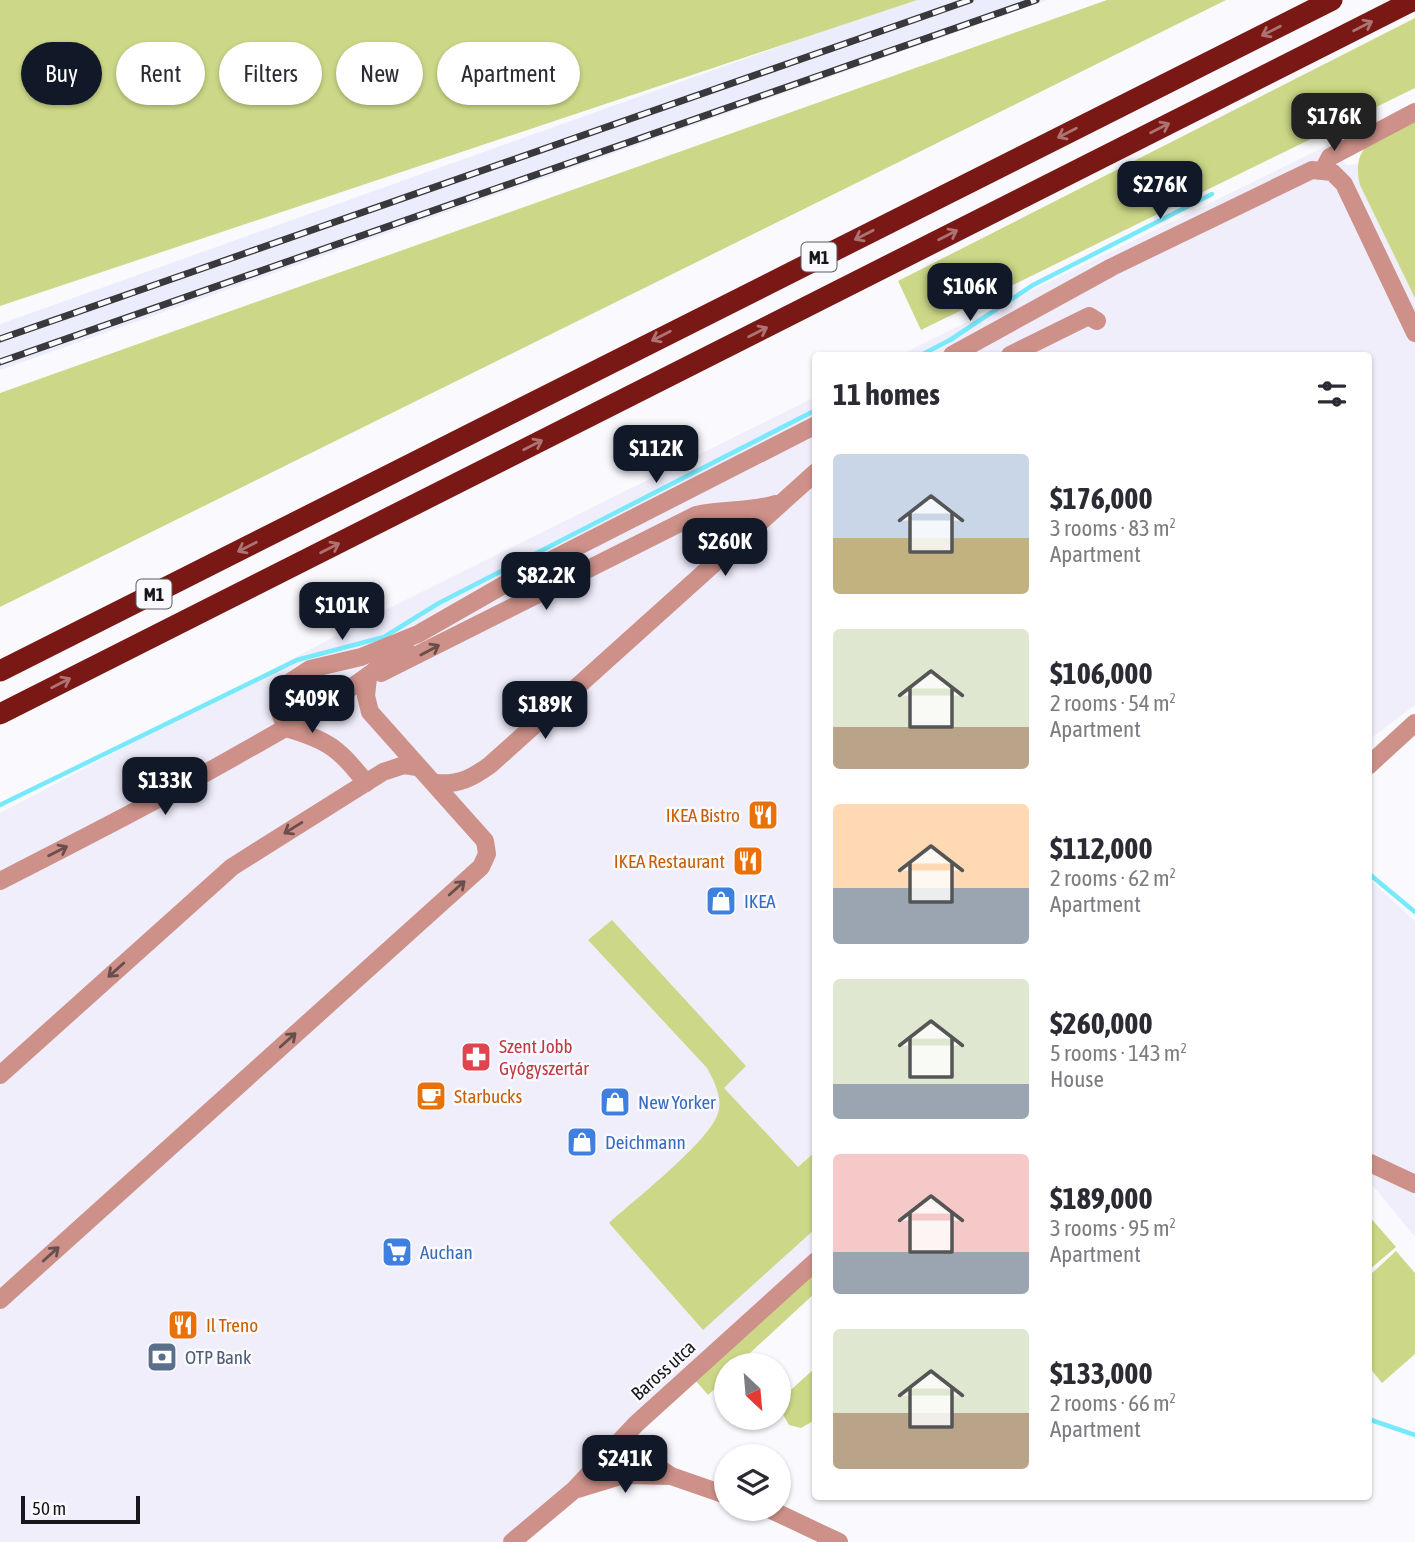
<!DOCTYPE html>
<meta charset="utf-8">
<style>
body{margin:0;font-family:"Asap Condensed",sans-serif;background:#f2f2f3;color:#2b2b33;height:100vh;display:flex;flex-direction:column;font-size:26px;white-space:nowrap}
*{box-sizing:border-box;margin:0}
p{font-size:23px;color:#7c7c81}
.icon{flex:none;width:38px;height:38px;fill:none;stroke:currentColor;stroke-width:2;stroke-linecap:round;stroke-linejoin:round}
.map{position:relative;flex:1;overflow:hidden}
.panel{position:absolute;left:812px;top:352px;width:560px;height:1148px;display:flex;flex-direction:column;background:#fff;border-radius:7px;box-shadow:0 2px 5px #0004}
.panel>*{flex:none}
.top-card{position:absolute;left:21px;top:42px;width:665px;height:63px;display:flex;gap:14px}
.needle{width:46px;rotate:154deg}
.tools{position:absolute;left:714px;top:1353px;display:grid;gap:14px}
.tools a{display:grid;place-items:center;width:77px;height:77px;border-radius:50%;background:#fff;box-shadow:0 2px 5px #0004;font-size:35px}
.scale{position:absolute;left:21px;bottom:18px;width:119px;box-sizing:border-box;padding-left:7px;border:4px solid #17171b;border-top:0;font-size:19px;line-height:24px;white-space:nowrap;color:#17171b;-webkit-text-stroke:5px #fafafe;paint-order:stroke}
.price{position:absolute;translate:-50% -60px;padding:0 16px;border-radius:14px;background:#111827;color:#fff;font-size:23px;line-height:46px;filter:drop-shadow(0 2px 4px #0008)}
.price::after{content:'';position:absolute;left:50%;top:42px;width:21px;height:16px;margin-left:-10px;background:inherit;clip-path:polygon(0 0,100% 0,50% 100%)}
.price.active{background:#222;color:#fff}
ul{padding:0;list-style:none}
li{display:flex;align-items:center;gap:21px;height:175px;padding:0 21px}
li span{display:grid;place-items:center;flex:none;width:196px;height:140px;border-radius:7px;color:#555}
li>.icon{margin-inline-start:auto}
span .icon{width:84px;height:84px;fill:#fffc;stroke-width:1}
li b{font-size:30px}
h2{display:flex;justify-content:space-between;align-items:center;height:84px;padding:0 21px;font-size:30px}
.tag{padding:0 24px;border-radius:32px;background:#fff;box-shadow:0 2px 5px #0004;font-size:24px;line-height:63px}
.tag.active{background:#111827;color:#fff}
.map>svg:first-child{display:block}
.commercial{fill:#f1eefc}
.built{fill:#ecedfc}
.green{fill:#ccd887}
.lines{fill:none;stroke-linecap:round;stroke-linejoin:round}
.stream{stroke:#77e9fb;stroke-width:4.5}
.minor{stroke:#cd9189;stroke-width:18}
.highway{stroke:#7a1815;stroke-width:21}
.rail-casing{stroke:#39393d;stroke-width:7}
.rail{stroke:#fafafe;stroke-width:4.5;stroke-dasharray:13;stroke-linecap:butt}
.oneway{stroke:#ad7272}
.oneway2{stroke:#694e4c}
.labels{text-anchor:middle;dominant-baseline:central;stroke-width:5;stroke-linejoin:round;paint-order:stroke}
.shield{fill:#fafafe;stroke:#5b5b5f;stroke-width:2}
.shield-label{font-size:18px;font-weight:bold;fill:#17171b}
.food-label{font-size:19px;fill:#c56008;stroke:#fafafe;text-anchor:end}
.shop-label{font-size:19px;fill:#366cbe;stroke:#fafafe;text-anchor:start}
.health-label{font-size:19px;fill:#be3a42;stroke:#fafafe;text-anchor:start}
.service-label{font-size:19px;fill:#4e5e75;stroke:#fafafe;text-anchor:start}
.street-label{font-size:19px;fill:#17171b;stroke:#fafafe}
</style>
<div class="map">
<svg width="1415" height="1542" viewBox="0 0 1415 1542">
<rect width="100%" height="100%" fill="#fafafe"/>
<!-- commercial -->
<path class="commercial" d="M1328,145L1346,165L1371,163L1415,259V705L1369,740L1368,355H900Z
M815,397V1251L629,1419L571,1486L509,1542H0V813L379,613Z
M1368,878L1415,921V1237L1369,1181Z"/>
<!-- built -->
<path class="built" d="M910,0H1048L0,370V324Z"/>
<!-- green -->
<path class="green" d="M0,0H917L0,306Z
M1107,0H1226L0,607V393Z
M1415,18V88L921,330L898,281Z
M1415,118V298L1360,185C1349,141 1383,135 1415,118Z
M612,920L746,1066L724,1088L798,1167L815,1152V1229L703,1330L609,1223C633,1201 710,1141 718,1113C723,1098 714,1081 707,1068L588,940Z
M1369,1216L1396,1247L1369,1270H1368Z
M1396,1251L1415,1273V1354L1382,1383L1369,1367V1276Z
M815,1271V1293L737,1365H726V1379L708,1395L695,1380Z
M815,1368V1420L801,1428L789,1425L780,1409L783,1397Z"/>
<g class="lines">
<!-- stream -->
<path class="stream" d="M921,355L950,340L1033,285L1212,194
M0,805L297,660L384,637L439,603L816,410
M1368,873L1415,912
M1368,1419L1415,1435"/>
<!-- minor -->
<path class="minor" d="M1323,170L1330,157L1415,112
M952,355L1112,267L1312,170L1332,172L1344,184L1415,333
M1010,355L1089,316L1097,321
M381,673L696,515C723,509 749,512 776,504
M286,728L280,713L281,697L287,684L310,669L361,657L418,634L514,579L816,425
M286,728C328,740 340,749 366,783
M1368,766L1415,723
M437,783C459,785 472,778 490,765L816,472
M0,881C84,838 168,795 250,748C305,717 358,688 405,646
M0,1075L232,867L383,772L404,765L417,767
M1368,1162L1415,1184
M0,1300L481,867L487,854L485,841L370,712L366,696L368,678
M615,1447L635,1452L671,1476L726,1495
M578,1489L624,1475L671,1476
M767,1508L839,1542
M512,1542L574,1490L636,1424L816,1261"/>
<!-- highway -->
<path class="highway" d="M0,671L1332,0
M0,714L1414,0"/>
<!-- rail casing -->
<g class="rail-casing">
<path id="rail" d="M0,339L970,0
M0,362L1036,0"/>
</g>
<!-- rail -->
<use href="#rail" class="rail"/>
</g>
<!-- one-way arrows -->
<defs><path id="oneway-shaft" d="M-6 0H5M1.5-3L5.5 0L1.5 3" fill="none" stroke-width="1.6" stroke-linecap="round" stroke-linejoin="round" transform="scale(1.75)"/></defs>
<g class="oneway">
<use href="#oneway-shaft" transform="translate(1363 26) rotate(-27)"/>
<use href="#oneway-shaft" transform="translate(1271 31) rotate(153)"/>
<use href="#oneway-shaft" transform="translate(1160 128) rotate(-27)"/>
<use href="#oneway-shaft" transform="translate(1067 133) rotate(153)"/>
<use href="#oneway-shaft" transform="translate(864 235) rotate(153)"/>
<use href="#oneway-shaft" transform="translate(948 235) rotate(-27)"/>
<use href="#oneway-shaft" transform="translate(758 332) rotate(-27)"/>
<use href="#oneway-shaft" transform="translate(661 336) rotate(153)"/>
<use href="#oneway-shaft" transform="translate(533 445) rotate(-27)"/>
<use href="#oneway-shaft" transform="translate(247 547) rotate(153)"/>
<use href="#oneway-shaft" transform="translate(330 548) rotate(-27)"/>
<use href="#oneway-shaft" transform="translate(61 683) rotate(-27)"/>
</g>
<g class="oneway2">
<use href="#oneway-shaft" transform="translate(430 650) rotate(-28)"/>
<use href="#oneway-shaft" transform="translate(293 828) rotate(148)"/>
<use href="#oneway-shaft" transform="translate(58 851) rotate(-27)"/>
<use href="#oneway-shaft" transform="translate(457 888) rotate(-42)"/>
<use href="#oneway-shaft" transform="translate(116 970) rotate(138)"/>
<use href="#oneway-shaft" transform="translate(288 1040) rotate(-42)"/>
<use href="#oneway-shaft" transform="translate(51 1254) rotate(-42)"/>
</g>
<!-- icons -->
<defs>
<g id="restaurant-square" transform="scale(1.575)"><rect x="-9" y="-9" width="18" height="18" rx="4" fill="#e8710a" stroke="#fafafe"/><path d="M-5-6h1v4h1v-4h1v4h1v-4h1v5L-1.5 .5V6h-2V.5L-5-1ZM5-6V6H3V1.5H1.5Q1.5-4 5-6Z" fill="#fff"/></g>
<g id="shop-square" transform="scale(1.575)"><rect x="-9" y="-9" width="18" height="18" rx="4" fill="#3f7fe0" stroke="#fafafe"/><path d="M-5-2.5h2.3a2.7 3.5 0 0 1 5.4 0H5L5.5 6h-11ZM-1.5-2.5h3a1.5 2.3 0 0 0-3 0Z" fill="#fff"/></g>
<g id="pharmacy-square" transform="scale(1.575)"><rect x="-9" y="-9" width="18" height="18" rx="4" fill="#e0444e" stroke="#fafafe"/><path d="M-2-6h4v4h4v4h-4v4h-4v-4h-4v-4h4Z" fill="#fff"/></g>
<g id="cafe-square" transform="scale(1.575)"><rect x="-9" y="-9" width="18" height="18" rx="4" fill="#e8710a" stroke="#fafafe"/><path d="M-5.5-4.5H6V0H3Q3 3.5 0 3.5H-2.5Q-5.5 3.5-5.5 0ZM3-3.2v2h1.7v-2ZM-6 4.5H4V6H-6Z" fill="#fff"/></g>
<g id="supermarket-square" transform="scale(1.575)"><rect x="-9" y="-9" width="18" height="18" rx="4" fill="#3f7fe0" stroke="#fafafe"/><path d="M-6-5.5h2.5l.6 2H6L4.5 2H-2.5L-4.4-4H-6ZM-1.5 3.2a1.3 1.3 0 1 0 .1 0ZM3 3.2a1.3 1.3 0 1 0 .1 0Z" fill="#fff"/></g>
<g id="bank-square" transform="scale(1.575)"><rect x="-9" y="-9" width="18" height="18" rx="4" fill="#5c6f8a" stroke="#fafafe"/><path d="M-6-4H6V4H-6ZM0-2.3a2.3 2.3 0 1 0 0 4.6a2.3 2.3 0 1 0 0-4.6Z" fill="#fff"/></g>
</defs>
<g fill-rule="evenodd">
<use href="#restaurant-square" x="763" y="815"/>
<use href="#restaurant-square" x="748" y="861"/>
<use href="#shop-square" x="721" y="901"/>
<use href="#pharmacy-square" x="476" y="1057"/>
<use href="#cafe-square" x="431" y="1096"/>
<use href="#shop-square" x="615" y="1102"/>
<use href="#shop-square" x="582" y="1142"/>
<use href="#supermarket-square" x="397" y="1252"/>
<use href="#restaurant-square" x="183" y="1325"/>
<use href="#bank-square" x="162" y="1357"/>
</g>
<g class="labels">
<!-- shield labels -->
<g class="shield">
<rect x="801.5" y="242.5" width="35" height="29" rx="5"/>
<rect x="136.5" y="579.5" width="35" height="29" rx="5"/>
</g>
<g class="shield-label">
<text x="819" y="257">M1</text>
<text x="154" y="594">M1</text>
</g>
<!-- food labels -->
<g class="food-label">
<text x="740" y="815">IKEA Bistro</text>
<text x="725" y="861">IKEA Restaurant</text>
<text x="454" y="1096" text-anchor="start">Starbucks</text>
<text x="206" y="1325" text-anchor="start">Il Treno</text>
</g>
<!-- shop labels -->
<g class="shop-label">
<text x="744" y="901">IKEA</text>
<text x="638" y="1102">New Yorker</text>
<text x="605" y="1142">Deichmann</text>
<text x="420" y="1252">Auchan</text>
</g>
<!-- health labels -->
<g class="health-label">
<text x="499" y="1046">Szent Jobb<tspan x="499" dy="22">Gyógyszertár</tspan></text>
</g>
<!-- service labels -->
<g class="service-label">
<text x="185" y="1357">OTP Bank</text>
</g>
<!-- street labels -->
<g class="street-label">
<text transform="translate(663 1370) rotate(-42)">Baross utca</text>
</g>
</g>
</svg>
<div class="tools">
<a><svg class="needle" viewBox="-14 -14 28 28"><path d="M0-13l5 13h-10z" fill="#e53935"/><path d="M0 13l5-13h-10z" fill="#7c7c81"/></svg></a>
<a><svg class="icon" aria-label="layers" viewBox="0 0 24 24"><path d="M12 4l9 5-9 5-9-5zM3 14l9 5 9-5"/></svg></a>
</div>
<div class="scale">50 m</div>
<b class="price active" style="left:1334px;top:153px">$176K</b>
<b class="price" style="left:1160px;top:221px">$276K</b>
<b class="price" style="left:970px;top:323px">$106K</b>
<b class="price" style="left:656px;top:485px">$112K</b>
<b class="price" style="left:725px;top:578px">$260K</b>
<b class="price" style="left:546px;top:612px">$82.2K</b>
<b class="price" style="left:342px;top:642px">$101K</b>
<b class="price" style="left:312px;top:735px">$409K</b>
<b class="price" style="left:545px;top:741px">$189K</b>
<b class="price" style="left:165px;top:817px">$133K</b>
<b class="price" style="left:625px;top:1495px">$241K</b>
<div class="top-card">
<a class="tag active">Buy</a>
<a class="tag">Rent</a>
<a class="tag">Filters</a>
<a class="tag">New</a>
<a class="tag">Apartment</a>
</div>
<section class="panel">
<h2>11 homes<svg class="icon" aria-label="filters" viewBox="0 0 24 24"><path d="M4 7h16M4 17h16"/><circle cx="9" cy="7" r="2"/><circle cx="15" cy="17" r="2"/></svg></h2>
<ul>
<li><span style="background:linear-gradient(#c9d6e8 60%,#c2b280 0)"><svg class="icon" aria-label="home" viewBox="0 0 24 24"><path d="M3 11l9-7 9 7M6 9v11h12V9"/></svg></span><div><b>$176,000</b><p>3 rooms · 83 m²</p><p>Apartment</p></div></li>
<li><span style="background:linear-gradient(#dfe7d0 70%,#b9a48a 0)"><svg class="icon" aria-label="home" viewBox="0 0 24 24"><path d="M3 11l9-7 9 7M6 9v11h12V9"/></svg></span><div><b>$106,000</b><p>2 rooms · 54 m²</p><p>Apartment</p></div></li>
<li><span style="background:linear-gradient(#ffd9b3 60%,#9aa5b1 0)"><svg class="icon" aria-label="home" viewBox="0 0 24 24"><path d="M3 11l9-7 9 7M6 9v11h12V9"/></svg></span><div><b>$112,000</b><p>2 rooms · 62 m²</p><p>Apartment</p></div></li>
<li><span style="background:linear-gradient(#dfe7d0 75%,#9aa5b1 0)"><svg class="icon" aria-label="home" viewBox="0 0 24 24"><path d="M3 11l9-7 9 7M6 9v11h12V9"/></svg></span><div><b>$260,000</b><p>5 rooms · 143 m²</p><p>House</p></div></li>
<li><span style="background:linear-gradient(#f6c9c9 70%,#9aa5b1 0)"><svg class="icon" aria-label="home" viewBox="0 0 24 24"><path d="M3 11l9-7 9 7M6 9v11h12V9"/></svg></span><div><b>$189,000</b><p>3 rooms · 95 m²</p><p>Apartment</p></div></li>
<li><span style="background:linear-gradient(#dfe7d0 60%,#b9a48a 0)"><svg class="icon" aria-label="home" viewBox="0 0 24 24"><path d="M3 11l9-7 9 7M6 9v11h12V9"/></svg></span><div><b>$133,000</b><p>2 rooms · 66 m²</p><p>Apartment</p></div></li>
</ul>
</section>
</div>
